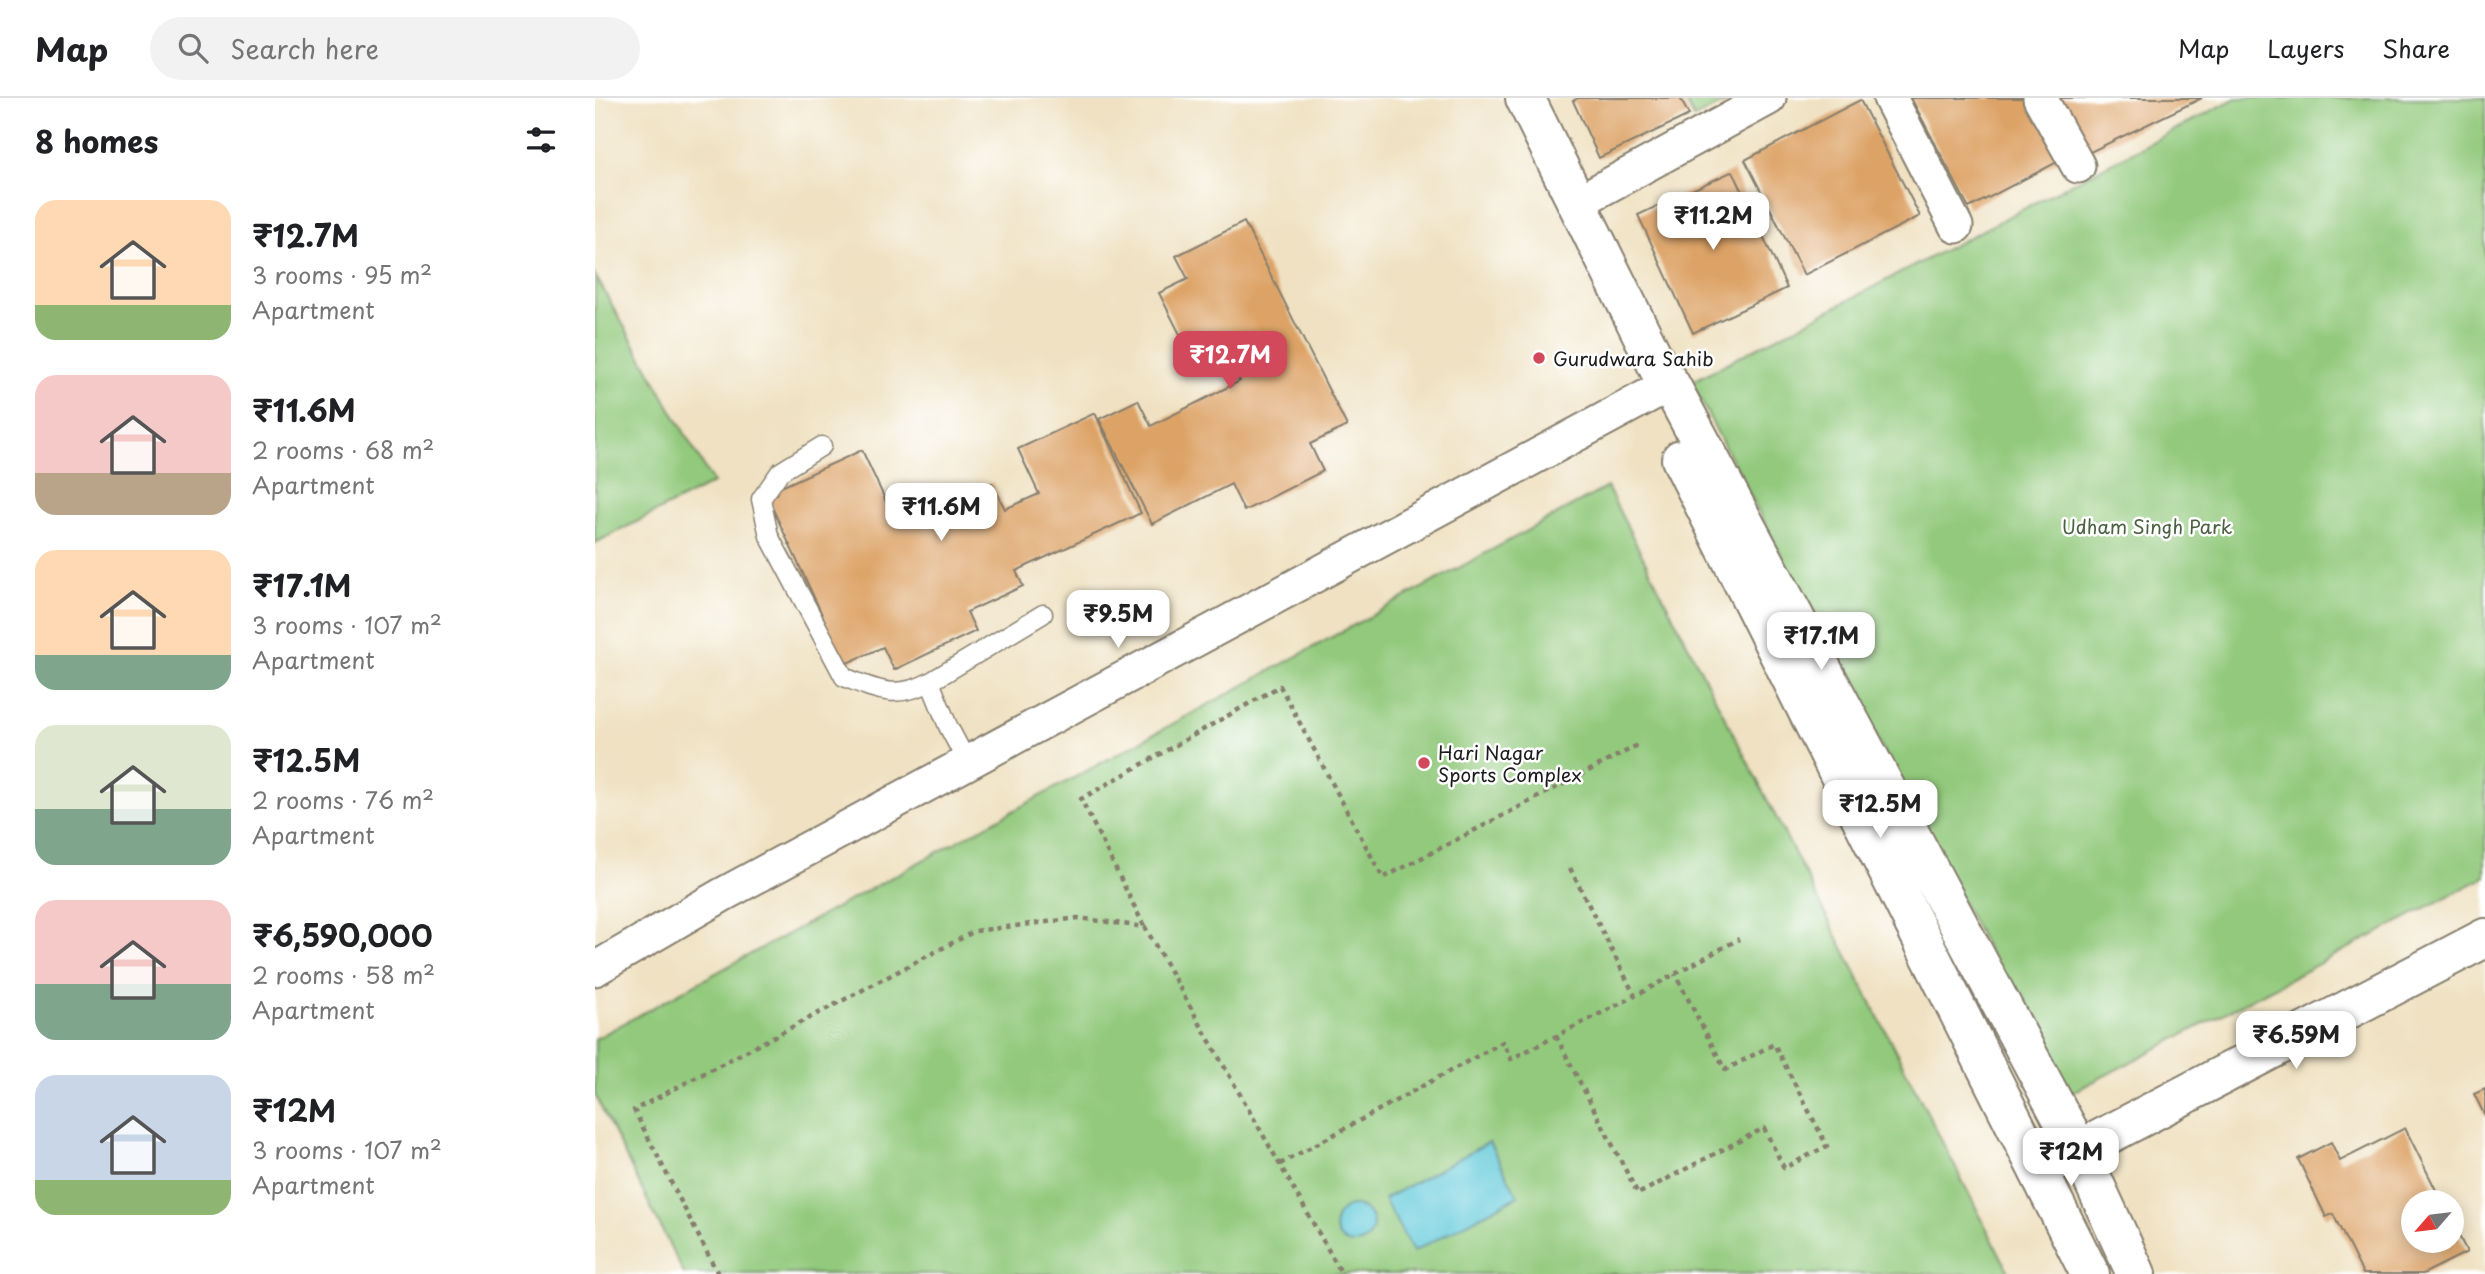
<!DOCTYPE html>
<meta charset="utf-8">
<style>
body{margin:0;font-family:"Playpen Sans",sans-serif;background:#f2f2f2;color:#202124;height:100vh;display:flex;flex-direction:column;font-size:26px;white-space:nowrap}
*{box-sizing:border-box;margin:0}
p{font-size:23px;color:#757577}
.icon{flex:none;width:38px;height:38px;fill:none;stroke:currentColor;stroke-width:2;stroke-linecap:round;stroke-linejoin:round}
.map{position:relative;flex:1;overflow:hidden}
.panel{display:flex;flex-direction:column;background:#fff;width:595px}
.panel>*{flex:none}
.needle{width:46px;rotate:242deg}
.controls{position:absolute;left:1806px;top:1092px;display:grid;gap:14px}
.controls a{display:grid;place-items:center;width:63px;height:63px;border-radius:50%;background:#fff;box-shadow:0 4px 18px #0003;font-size:35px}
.price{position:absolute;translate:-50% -60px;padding:0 16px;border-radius:14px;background:#fff;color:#222;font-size:23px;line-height:46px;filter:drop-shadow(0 2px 4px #0008)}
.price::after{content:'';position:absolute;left:50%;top:42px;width:21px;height:16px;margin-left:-10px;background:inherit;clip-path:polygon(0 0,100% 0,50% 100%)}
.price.selected{background:#d1495b;color:#fff}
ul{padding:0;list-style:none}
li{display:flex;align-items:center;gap:21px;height:175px;padding:0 35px}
li span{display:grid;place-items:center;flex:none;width:196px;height:140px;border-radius:21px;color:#555}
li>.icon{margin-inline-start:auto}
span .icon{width:84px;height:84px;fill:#fffc;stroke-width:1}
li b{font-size:30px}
h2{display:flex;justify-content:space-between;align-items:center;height:84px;padding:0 35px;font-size:30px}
header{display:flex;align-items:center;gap:42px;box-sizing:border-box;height:98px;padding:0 35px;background:#fff;border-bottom:2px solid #e0e0e0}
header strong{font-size:33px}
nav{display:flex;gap:38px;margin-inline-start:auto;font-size:24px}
.search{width:490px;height:63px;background:#f2f2f2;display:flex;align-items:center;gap:18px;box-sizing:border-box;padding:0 24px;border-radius:38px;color:#757577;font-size:26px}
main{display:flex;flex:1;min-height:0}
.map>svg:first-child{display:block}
.green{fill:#92c97b;stroke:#57724c;stroke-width:2}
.water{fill:#5fc9d9;stroke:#3e727a;stroke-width:2}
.building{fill:#dda366}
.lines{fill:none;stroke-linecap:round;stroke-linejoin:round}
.service-casing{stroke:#867e6e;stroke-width:21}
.minor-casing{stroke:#867e6e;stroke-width:37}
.tertiary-casing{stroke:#867e6e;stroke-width:42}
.path{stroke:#867e6e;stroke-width:4.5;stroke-dasharray:5 5;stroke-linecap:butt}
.service{stroke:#fff;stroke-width:18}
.minor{stroke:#fff;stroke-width:33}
.tertiary{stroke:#fff;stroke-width:38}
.poi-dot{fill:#d1495b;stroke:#fff;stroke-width:2.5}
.labels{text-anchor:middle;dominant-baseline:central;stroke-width:5;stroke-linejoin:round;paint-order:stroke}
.poi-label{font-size:19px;fill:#1c1c1c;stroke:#fff;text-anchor:start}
.park-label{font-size:19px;fill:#4b6142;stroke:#fff}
</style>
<header>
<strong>Map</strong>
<div class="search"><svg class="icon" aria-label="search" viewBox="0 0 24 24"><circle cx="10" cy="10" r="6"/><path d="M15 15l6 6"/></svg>Search here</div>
<nav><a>Map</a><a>Layers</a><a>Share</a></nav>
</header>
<main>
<section class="panel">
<h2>8 homes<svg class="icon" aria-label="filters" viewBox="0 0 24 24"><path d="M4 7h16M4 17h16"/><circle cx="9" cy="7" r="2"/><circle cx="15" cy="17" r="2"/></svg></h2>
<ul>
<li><span style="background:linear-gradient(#ffd9b3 75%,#8fb573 0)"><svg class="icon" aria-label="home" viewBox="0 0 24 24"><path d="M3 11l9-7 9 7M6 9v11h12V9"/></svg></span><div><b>₹12.7M</b><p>3 rooms · 95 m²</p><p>Apartment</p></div></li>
<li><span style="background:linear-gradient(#f6c9c9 70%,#b9a48a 0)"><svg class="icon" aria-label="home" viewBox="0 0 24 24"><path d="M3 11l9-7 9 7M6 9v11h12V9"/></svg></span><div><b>₹11.6M</b><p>2 rooms · 68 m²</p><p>Apartment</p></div></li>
<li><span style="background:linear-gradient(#ffd9b3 75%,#7fa58c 0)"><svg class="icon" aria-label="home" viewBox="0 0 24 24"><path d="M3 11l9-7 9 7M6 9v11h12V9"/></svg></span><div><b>₹17.1M</b><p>3 rooms · 107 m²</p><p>Apartment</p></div></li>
<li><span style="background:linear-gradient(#dfe7d0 60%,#7fa58c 0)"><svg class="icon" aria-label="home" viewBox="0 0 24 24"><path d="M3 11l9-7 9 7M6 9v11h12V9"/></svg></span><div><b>₹12.5M</b><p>2 rooms · 76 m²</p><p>Apartment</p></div></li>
<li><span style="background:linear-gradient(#f6c9c9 60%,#7fa58c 0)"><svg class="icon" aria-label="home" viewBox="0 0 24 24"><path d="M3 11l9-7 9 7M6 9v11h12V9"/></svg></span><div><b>₹6,590,000</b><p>2 rooms · 58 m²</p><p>Apartment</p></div></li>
<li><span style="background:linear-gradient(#c9d6e8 75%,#8fb573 0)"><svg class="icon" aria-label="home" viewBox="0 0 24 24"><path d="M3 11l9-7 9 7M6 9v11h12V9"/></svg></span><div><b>₹12M</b><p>3 rooms · 107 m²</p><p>Apartment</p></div></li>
</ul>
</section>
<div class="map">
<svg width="1890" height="1176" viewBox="0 0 1890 1176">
<rect width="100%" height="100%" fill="#fff"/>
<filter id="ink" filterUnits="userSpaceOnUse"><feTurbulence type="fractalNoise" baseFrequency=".0143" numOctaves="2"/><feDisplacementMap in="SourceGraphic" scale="14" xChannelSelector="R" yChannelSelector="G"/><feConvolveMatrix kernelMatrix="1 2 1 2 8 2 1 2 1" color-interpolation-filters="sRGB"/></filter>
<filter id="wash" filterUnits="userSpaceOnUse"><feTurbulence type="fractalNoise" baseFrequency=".00686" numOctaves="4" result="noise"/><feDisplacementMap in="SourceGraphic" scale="28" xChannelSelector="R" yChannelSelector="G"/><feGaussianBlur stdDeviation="1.57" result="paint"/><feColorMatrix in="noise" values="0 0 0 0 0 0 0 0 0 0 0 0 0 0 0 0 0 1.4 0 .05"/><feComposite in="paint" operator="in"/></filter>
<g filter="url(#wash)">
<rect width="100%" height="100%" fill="#efe1c1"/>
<!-- green -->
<path class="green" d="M1089,0H1140L1099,20Z
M1641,0H1890V779L1469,999L1096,284Z
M0,177L118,385L0,445Z
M1012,389L1415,1176H89L0,997V941Z"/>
<!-- water -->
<path class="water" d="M894,1044L923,1098L818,1154L789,1101Z
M740 1127a19 19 0 1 1 38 0a19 19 0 1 1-38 0Z"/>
<g id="blocks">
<!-- building -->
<path class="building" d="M983,0H1085L1094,17L1004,60L978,3Z
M1316,0H1435L1468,61L1374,110Z
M1459,0H1607L1487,58Z
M1265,2L1325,118L1209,177L1150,62Z
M1138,73L1192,190L1098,235L1043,117Z
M649,124L752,328L715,346L728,373L649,413L636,386L557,426L504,321L543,302L556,328L645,283L629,252L600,266L564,195L593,181L581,158Z
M500,315L546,415L421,473L428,488L372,514L381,533L299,572L288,549L250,566L171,396L267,352L303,429L397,385L410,411L444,396L423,351Z
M1890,991V1018L1879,996Z
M1810,1030L1847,1104H1818V1143H1857V1124L1872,1154L1828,1176H1768L1738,1116L1731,1119L1703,1061L1736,1044L1745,1063Z"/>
</g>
</g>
<g filter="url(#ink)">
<use href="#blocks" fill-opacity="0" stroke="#867e6e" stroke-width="2"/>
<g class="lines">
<!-- service casing -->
<g class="service-casing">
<path id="service" d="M227,348L185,374L166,401L174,438L249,579C282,592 300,602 335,584
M372,664L353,628L335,584L448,516"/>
</g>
<!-- minor casing -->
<g class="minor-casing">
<path id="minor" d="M1295,0L1361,128
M1445,0L1483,68
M983,104L1174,0
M0,871L127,797L1075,286"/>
</g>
<!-- tertiary casing -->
<g class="tertiary-casing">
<path id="tertiary" d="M930,0L1065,273L1075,286L1485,1054L1541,1176
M1086,361L1495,1176
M1461,1064L1890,840"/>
</g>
<!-- path -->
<path class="path" d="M975,770L1040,898L1144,841
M549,828L486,701L685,588L788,780L1043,647
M961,938L1043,1096L1169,1030L1189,1070L1232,1048L1179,946L1130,972L1080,876
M685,1066L908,944L916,961L1040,898
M123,1176L39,1012L380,833L483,820L550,829L747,1176"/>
<!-- service -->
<use href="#service" class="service"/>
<!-- minor -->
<use href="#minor" class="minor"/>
<!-- tertiary -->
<use href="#tertiary" class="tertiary"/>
</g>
</g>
<!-- markers -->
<g class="poi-dot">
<circle cx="944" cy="260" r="7"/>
<circle cx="829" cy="665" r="7"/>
</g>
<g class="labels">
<!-- poi labels -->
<g class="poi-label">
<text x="958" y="260">Gurudwara Sahib</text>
<text x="843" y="654">Hari Nagar<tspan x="843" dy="22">Sports Complex</tspan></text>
</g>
<!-- park labels -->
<g class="park-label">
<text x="1552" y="428">Udham Singh Park</text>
</g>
</g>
</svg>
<div class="controls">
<a><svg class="needle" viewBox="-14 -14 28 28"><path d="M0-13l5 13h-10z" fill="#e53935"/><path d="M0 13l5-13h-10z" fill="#757577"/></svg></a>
</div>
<b class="price" style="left:1118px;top:154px">₹11.2M</b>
<b class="price selected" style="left:635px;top:293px">₹12.7M</b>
<b class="price" style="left:346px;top:445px">₹11.6M</b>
<b class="price" style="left:523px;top:552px">₹9.5M</b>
<b class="price" style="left:1226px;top:574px">₹17.1M</b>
<b class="price" style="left:1285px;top:742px">₹12.5M</b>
<b class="price" style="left:1701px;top:973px">₹6.59M</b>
<b class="price" style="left:1476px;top:1090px">₹12M</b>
</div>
</main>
